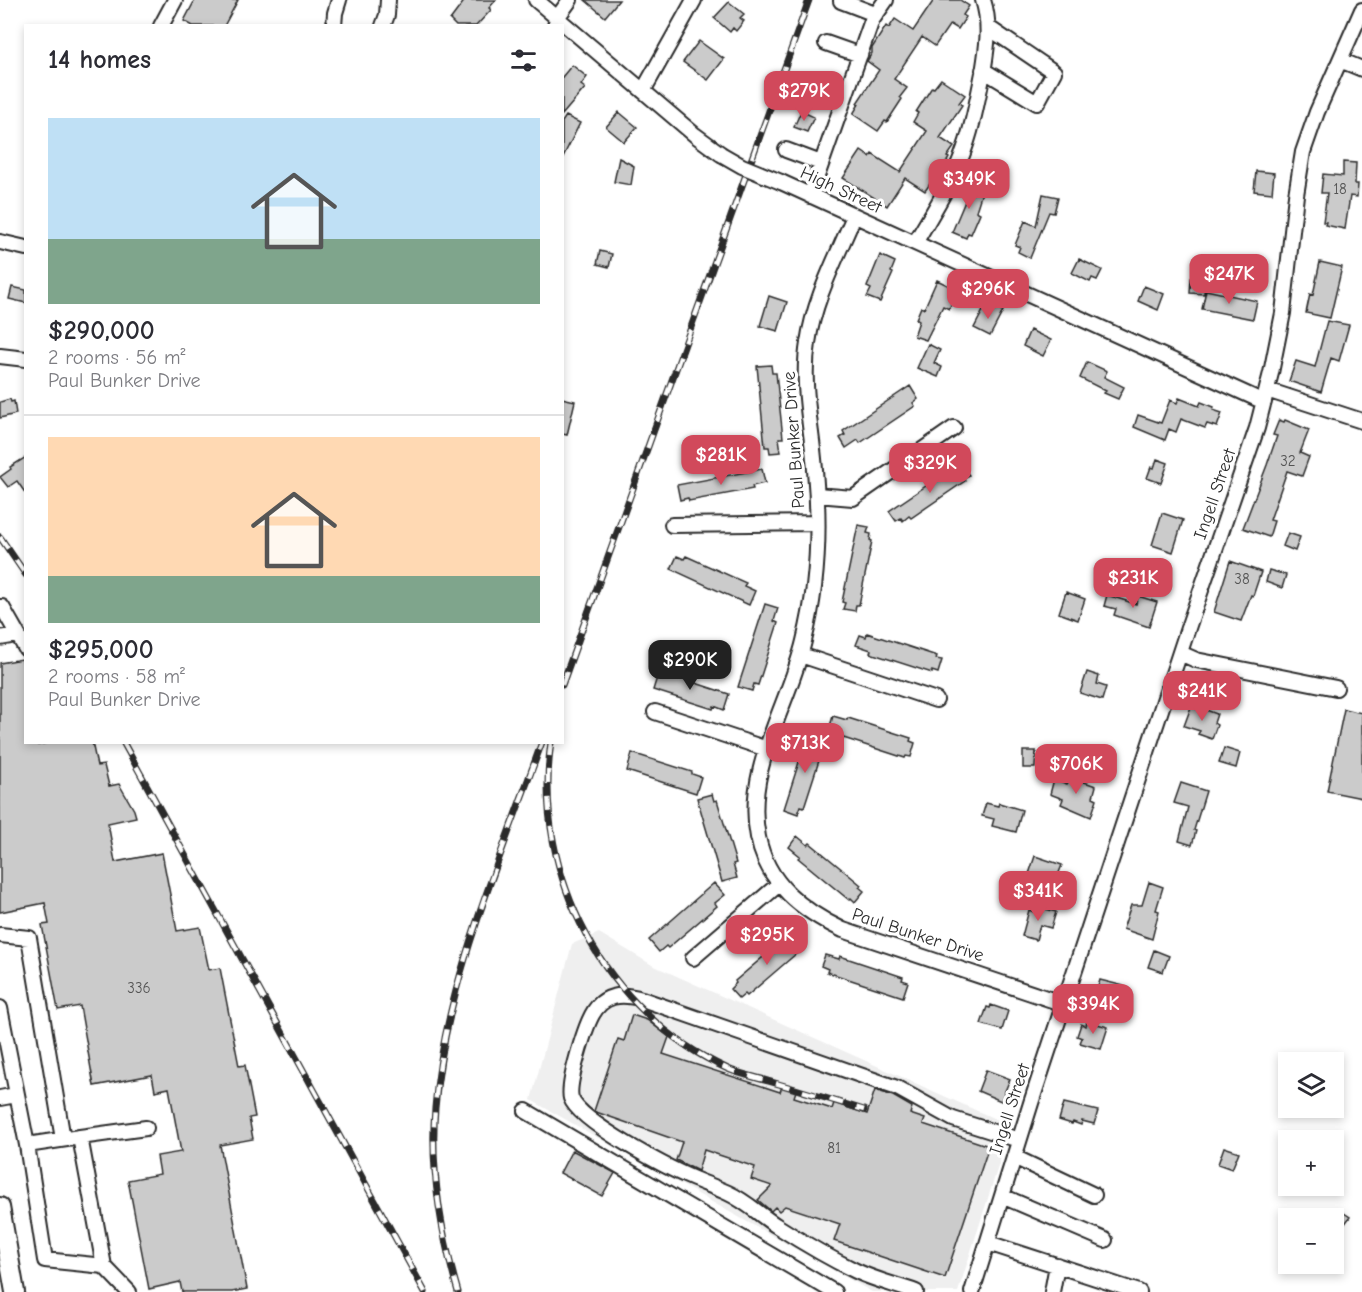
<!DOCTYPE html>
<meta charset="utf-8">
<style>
body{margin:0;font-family:"Comic Neue",sans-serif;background:#f7f7f7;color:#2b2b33;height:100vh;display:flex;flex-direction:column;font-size:22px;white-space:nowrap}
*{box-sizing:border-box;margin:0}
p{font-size:20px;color:#7c7c81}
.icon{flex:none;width:33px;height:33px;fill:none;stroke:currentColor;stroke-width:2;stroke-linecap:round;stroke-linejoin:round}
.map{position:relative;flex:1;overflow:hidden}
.side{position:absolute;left:24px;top:24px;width:540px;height:720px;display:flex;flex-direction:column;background:#fff;border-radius:0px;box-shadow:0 3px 9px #0003}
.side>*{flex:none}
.controls{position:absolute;left:1278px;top:1052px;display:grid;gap:12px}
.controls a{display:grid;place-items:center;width:66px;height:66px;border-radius:0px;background:#fff;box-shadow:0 3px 9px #0003;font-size:30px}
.price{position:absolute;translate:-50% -51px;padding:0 14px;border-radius:12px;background:#d1495b;color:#fff;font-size:20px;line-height:39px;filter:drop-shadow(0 2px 3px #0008)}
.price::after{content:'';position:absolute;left:50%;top:36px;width:18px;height:14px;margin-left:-9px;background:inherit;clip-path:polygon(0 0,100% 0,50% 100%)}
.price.current{background:#222;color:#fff}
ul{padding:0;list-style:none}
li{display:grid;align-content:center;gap:12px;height:318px;padding:0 24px}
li+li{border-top:2px solid #e1e1e2}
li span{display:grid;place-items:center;height:186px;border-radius:0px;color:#555}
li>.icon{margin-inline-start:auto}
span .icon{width:108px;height:108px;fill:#fffc;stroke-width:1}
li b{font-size:26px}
h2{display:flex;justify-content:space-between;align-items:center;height:72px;padding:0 24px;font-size:26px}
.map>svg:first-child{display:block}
.built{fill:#efefef}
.building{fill:#cbcbcb;stroke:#2b2b2b;stroke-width:1.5}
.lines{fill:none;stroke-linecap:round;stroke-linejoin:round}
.minor-casing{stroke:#2b2b2b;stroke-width:18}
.major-casing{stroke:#2b2b2b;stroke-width:22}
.minor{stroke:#fff;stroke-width:14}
.major{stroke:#fff;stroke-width:18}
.rail-casing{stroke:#2b2b2b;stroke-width:7}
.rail{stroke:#fff;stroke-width:4.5;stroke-dasharray:14;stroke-linecap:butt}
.minor-bridge-casing{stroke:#2b2b2b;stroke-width:18;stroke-linecap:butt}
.minor-bridge{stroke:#fff;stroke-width:14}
.labels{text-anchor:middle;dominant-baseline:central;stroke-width:6;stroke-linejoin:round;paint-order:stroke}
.number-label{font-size:15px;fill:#535353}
.street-label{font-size:18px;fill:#2b2b2b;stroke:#fff}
</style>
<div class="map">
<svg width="1362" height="1292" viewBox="0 0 1362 1292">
<rect width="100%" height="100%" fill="#fff"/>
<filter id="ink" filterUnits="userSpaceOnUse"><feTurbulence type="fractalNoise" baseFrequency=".0167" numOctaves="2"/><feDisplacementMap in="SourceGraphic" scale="12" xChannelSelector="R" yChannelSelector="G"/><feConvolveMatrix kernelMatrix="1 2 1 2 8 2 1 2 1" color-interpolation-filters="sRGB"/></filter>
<g filter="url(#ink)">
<!-- built -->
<path class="built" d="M599,933L652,965L1011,1126L958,1292H872L531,1100L572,944Z"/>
<!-- building -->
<path class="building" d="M195,0H238L224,26H193L184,21Z
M465,0H496L489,8L491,10L476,26H456L450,20Z
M585,0H619L605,17Z
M934,0H960L969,6L963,15L966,17L958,29L950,24L935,46L922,37L894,79L907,88L900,97L902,99L887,122L885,121L878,131L853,114L859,104L857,103L879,70L867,61L872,53V48L886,26L889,28L895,19L913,31Z
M729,2L744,14L740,18L744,21L736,31L733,28L730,32L714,18Z
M699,41L724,59L708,80L683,62Z
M572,65L587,77L581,85L585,88L562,115V77Z
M941,79L965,95L959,103L962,105L940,138L954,147L947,157L949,158L934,182L932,181L925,191L905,178L887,206L843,178L861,151L870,157L872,154L900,172L927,131L913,122L918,113L916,112L932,87L934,88Z
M801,111L814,117L807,132L794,127Z
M619,112L637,127L624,142L606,127Z
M566,116L580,123L562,159V122Z
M619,158L634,166L631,185L614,182Z
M1343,162L1356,163L1355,184H1358L1357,197L1350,196L1345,229L1325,225L1326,222H1323L1327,193H1321L1323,174L1343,176Z
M1256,171L1274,173L1272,193L1254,191Z
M967,180L984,186L976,211L980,213L971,234L968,233L966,238L952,232L968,194L962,191Z
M1043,194L1058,197L1054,213L1049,212L1030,258L1018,252L1020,247L1015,245L1025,221L1036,226Z
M600,251L612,254L609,267L597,264Z
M880,255L895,262L891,272L893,273L880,302L867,297L871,289L867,287Z
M1079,259L1102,270L1097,280L1092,278L1090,282L1072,273Z
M1320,262L1342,267L1330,318L1306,313L1310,294L1313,295Z
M1191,278L1205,279L1204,294L1190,293Z
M937,280L958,290L949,309L943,306L926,340L914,336L919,321L916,319L921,307L924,309Z
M1144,286L1164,294L1158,310L1138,301Z
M12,287L26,290V303L9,299Z
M1206,290L1257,301L1253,319L1202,309Z
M769,296L787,302L778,331L760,326Z
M987,303L1003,311L990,336L974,328Z
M1327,321L1349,325L1339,361L1331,358L1321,392L1289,381L1296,361L1315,367Z
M1030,330L1051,340L1043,356L1023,346Z
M928,344L940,350L934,363L942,367L938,377L917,368Z
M1087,362L1107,371L1104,377L1124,387L1118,399L1104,393L1106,391L1080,378Z
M771,365L772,373H776L783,438H779L781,452L770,453L769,447H765L757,366Z
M910,386L918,399L913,403L915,406L860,443L858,440L846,448L840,438L845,435L843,431Z
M562,398L575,401L567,435L562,434Z
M1179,398L1199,406L1201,402L1214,407L1213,410L1222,413L1217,427L1207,424L1205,428L1181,419L1176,432L1169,429L1165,440L1134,427L1138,415L1161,423L1170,400L1177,403Z
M10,399L11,402L14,401L16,414L0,418V402Z
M1279,420L1284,422L1285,420L1309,430L1300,453L1309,457L1302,476L1287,471L1270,520L1274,521L1269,537L1243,528L1267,465L1277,436L1273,435Z
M26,457V494L17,481L8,487L0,477L11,469L10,467Z
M1157,459L1168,463L1161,483L1147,478L1151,467L1154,468Z
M960,463L969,475L964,479L965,481L911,518L909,516L903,521L901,518L896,521L889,511Z
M762,469L765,483L752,486L753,489L689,501L688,498L680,500L677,485Z
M1162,513L1183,520L1173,552L1152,545Z
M858,525L869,527L867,533L871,534L870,540L872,541L859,605H856L855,611L843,609L845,603L842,602Z
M1288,533L1300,537L1295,551L1283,546Z
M677,556L684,559L686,556L746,583L744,586L755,591L749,605L671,569Z
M1230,561L1261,572L1253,596L1251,595L1241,621L1214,612Z
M1269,570L1286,575L1282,588L1266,582Z
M1066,592L1085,599L1078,620L1059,613Z
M1107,595L1136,604L1138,596L1157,602L1149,627L1114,615L1116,609L1104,606Z
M765,604L778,608L774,621L778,623L758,685L754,684L752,691L738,687Z
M867,633L937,656L936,659L942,660L938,673L932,671V673L870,653L871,650L856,645L860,635L866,637Z
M22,659L26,679V742H38V745L51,742H92L97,766L104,765L109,786L119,784L134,810L136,817L108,823L115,862L162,853L177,931L200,927L209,970L220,968L239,1066L245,1065L255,1117L249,1118L253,1139L220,1145L247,1289L232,1292H182L180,1282L149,1289L128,1180L160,1174L157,1156L181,1152L169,1088L155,1091L152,1075L94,1086L80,1006L58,1010L42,925L49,924L45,903L0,912V663Z
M659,671L729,694L724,710L714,706L713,709L653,690Z
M1087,672L1099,676L1097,684L1106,687L1102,700L1080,693Z
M1191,707L1198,709V707L1217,714L1214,723L1217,725L1212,739L1198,734L1200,731L1184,726Z
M1344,709L1362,713V798L1327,791Z
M833,716L847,720L848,718L911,738L910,741L915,743L911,757L906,756L905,758L828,733Z
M810,734L826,739L804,807L801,806L798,814L784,809L806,740L808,741Z
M1224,748L1240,753L1236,768L1219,763Z
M1023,751H1036L1035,768H1023Z
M632,753L692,772V774L701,777L696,793L627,771Z
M1070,777L1096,786L1093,797L1097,799L1091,817L1061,804L1063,799L1050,794L1054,779L1067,784Z
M1181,783L1206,791L1194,830L1196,831L1192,845L1179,841L1188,807L1174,803Z
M712,794L714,801L717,800L736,863L733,864L737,878L722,882L697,798Z
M986,803L998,806L999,803L1022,810L1016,832L992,826L994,819L982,816Z
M797,836L808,845L810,843L861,885L859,887L864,891L855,902L851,898L849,900L798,858L800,856L789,847Z
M1035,856L1062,865L1055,883L1029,874Z
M1149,882L1163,887L1156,910L1159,911L1152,939L1123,929L1131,905H1142Z
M714,883L725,895L715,903L717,906L668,948L666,946L659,952L649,940Z
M1036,906L1056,912L1051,928L1040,925L1036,940L1022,936L1029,910L1034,912Z
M796,933L804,943L795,951L797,953L747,996L745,994L739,999L730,989L736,983L735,981L784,939L787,941Z
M1154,950L1169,956L1163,972L1148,967Z
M825,955L839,959L840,956L903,977L902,980L908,982L903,997L827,972L828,969L821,966Z
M1100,980L1124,986L1119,1003L1100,998L1101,995L1096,993Z
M991,1005L1008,1011L1002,1030L981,1024L987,1007L990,1008Z
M632,1015L647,1020L669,1037L663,1054L780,1092L782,1086L796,1091L794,1097L832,1109L834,1103L867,1114L875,1090L893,1096L912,1107L910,1114L925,1119L923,1124L989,1146L945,1278L834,1241L840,1224L785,1206L779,1211L775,1207L771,1211L758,1200L772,1186L751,1179L755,1167L704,1150L698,1171L676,1160L682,1142L596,1112L594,1111L618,1039L624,1041Z
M1087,1021L1108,1027L1101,1049L1080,1043L1082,1038L1077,1036L1081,1024L1086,1026Z
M986,1070L1010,1079L1001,1101L978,1091Z
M1064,1103L1098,1111L1094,1124L1082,1121L1081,1125L1073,1122L1072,1124L1059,1120Z
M1224,1147L1239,1152L1232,1169L1218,1164Z
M572,1150L615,1173L602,1196L560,1173Z
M1341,1211L1350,1217L1341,1229L1334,1223V1221Z"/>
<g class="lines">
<!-- minor casing -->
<g class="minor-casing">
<path id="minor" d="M536,0L695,135L721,154
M841,1L875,14
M161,26L175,0
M334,26L335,13L339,0
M383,26L387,15L388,0
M555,26L557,18L570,0
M826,43L860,55
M1340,60L1362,69
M983,70L1037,103L1054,72L989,28
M809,87L843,100
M643,91L694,0
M786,150L821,163
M781,182L1264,402
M810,196L872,20L886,0
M854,216C837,257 814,299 808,343C801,385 812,428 815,470C820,526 818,586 804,641C789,705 744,769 758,837C767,884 803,911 843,930L1064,1004
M0,242L26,248
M915,243C931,215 949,188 961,158C972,131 977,102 983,73C987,48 991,25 983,0
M0,356L26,359
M1267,390L1362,421
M817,495L853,498L954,428
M672,525L817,523
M0,607H2L26,649
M0,638L17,635
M1180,653L1196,660L1336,688
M801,655L936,700
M655,712L767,749
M0,935L29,938L63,1139
M693,958L779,884
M0,1008L27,1145L45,1260L104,1266L129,1292
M0,1098L16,1095
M526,1111L834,1292
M80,1137L146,1128
M27,1145L80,1137L104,1266
M1014,1157L1094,1195
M1002,1196L1105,1240
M988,1243L1139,1292
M916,1292C896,1285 875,1280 856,1271C829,1258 802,1242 777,1226C761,1216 746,1201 728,1193C717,1188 706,1184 694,1179C670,1169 579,1122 571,1098C567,1084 585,1028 592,1015C603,994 622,993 642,999L897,1088L953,1119L1019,1140
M972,1292L1031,1103L1189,625L1257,428L1271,373L1283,313L1296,195L1303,152L1317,112L1362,10
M1052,1292L1057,1265"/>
</g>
<!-- major casing -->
<g class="major-casing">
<path id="major" d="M0,1207L15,1292"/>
</g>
<!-- minor -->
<use href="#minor" class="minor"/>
<!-- major -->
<use href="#major" class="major"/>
<!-- rail casing -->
<g class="rail-casing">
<path id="rail" d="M0,537L26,575
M562,685L809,0
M123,742L425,1292
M551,742C532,876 605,1013 728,1069C740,1074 755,1077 768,1081C800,1090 832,1100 864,1110
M458,1292C441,1233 430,1170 435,1108C444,987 501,856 542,742"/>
</g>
<!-- rail -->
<use href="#rail" class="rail"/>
<!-- minor-bridge casing -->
<g class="minor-bridge-casing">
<path id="minor-bridge" d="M721,154L742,166L781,182"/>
</g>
<!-- minor-bridge -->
<use href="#minor-bridge" class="minor-bridge"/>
</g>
</g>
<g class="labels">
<!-- number labels -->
<g class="number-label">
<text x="1340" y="189">18</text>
<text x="1288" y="461">32</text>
<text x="1242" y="579">38</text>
<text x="139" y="988">336</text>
<text x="834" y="1148">81</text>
</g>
<!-- street labels -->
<g class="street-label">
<text transform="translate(841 190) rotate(25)">High Street</text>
<text transform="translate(794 440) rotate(-94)">Paul Bunker Drive</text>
<text transform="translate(1215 494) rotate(-71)">Ingell Street</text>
<text transform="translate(918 935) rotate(18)">Paul Bunker Drive</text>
<text transform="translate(1010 1109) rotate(-72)">Ingell Street</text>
</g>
</g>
</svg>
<div class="controls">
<a><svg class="icon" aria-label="layers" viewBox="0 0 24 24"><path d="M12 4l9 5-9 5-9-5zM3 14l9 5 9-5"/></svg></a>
<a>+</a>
<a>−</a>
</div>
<b class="price" style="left:804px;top:122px">$279K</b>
<b class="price" style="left:969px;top:210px">$349K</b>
<b class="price" style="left:1229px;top:305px">$247K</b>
<b class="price" style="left:988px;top:320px">$296K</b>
<b class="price" style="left:721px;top:486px">$281K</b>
<b class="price" style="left:930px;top:494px">$329K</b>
<b class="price" style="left:1133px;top:609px">$231K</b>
<b class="price current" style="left:690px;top:691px">$290K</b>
<b class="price" style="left:1202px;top:722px">$241K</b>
<b class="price" style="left:805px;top:774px">$713K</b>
<b class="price" style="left:1076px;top:795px">$706K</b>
<b class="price" style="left:1038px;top:922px">$341K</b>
<b class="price" style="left:767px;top:966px">$295K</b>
<b class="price" style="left:1093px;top:1035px">$394K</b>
<section class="side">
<h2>14 homes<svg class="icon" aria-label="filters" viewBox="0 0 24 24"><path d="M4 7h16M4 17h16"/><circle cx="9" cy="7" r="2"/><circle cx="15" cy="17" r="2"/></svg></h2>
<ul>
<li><span style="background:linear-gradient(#bfe0f5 65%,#7fa58c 0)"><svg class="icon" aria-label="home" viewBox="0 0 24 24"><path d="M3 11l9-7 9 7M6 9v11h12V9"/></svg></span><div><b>$290,000</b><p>2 rooms · 56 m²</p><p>Paul Bunker Drive</p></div></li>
<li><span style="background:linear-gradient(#ffd9b3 75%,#7fa58c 0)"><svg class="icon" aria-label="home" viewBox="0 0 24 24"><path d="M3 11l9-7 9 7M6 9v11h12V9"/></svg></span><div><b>$295,000</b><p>2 rooms · 58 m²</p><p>Paul Bunker Drive</p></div></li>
</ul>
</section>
</div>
